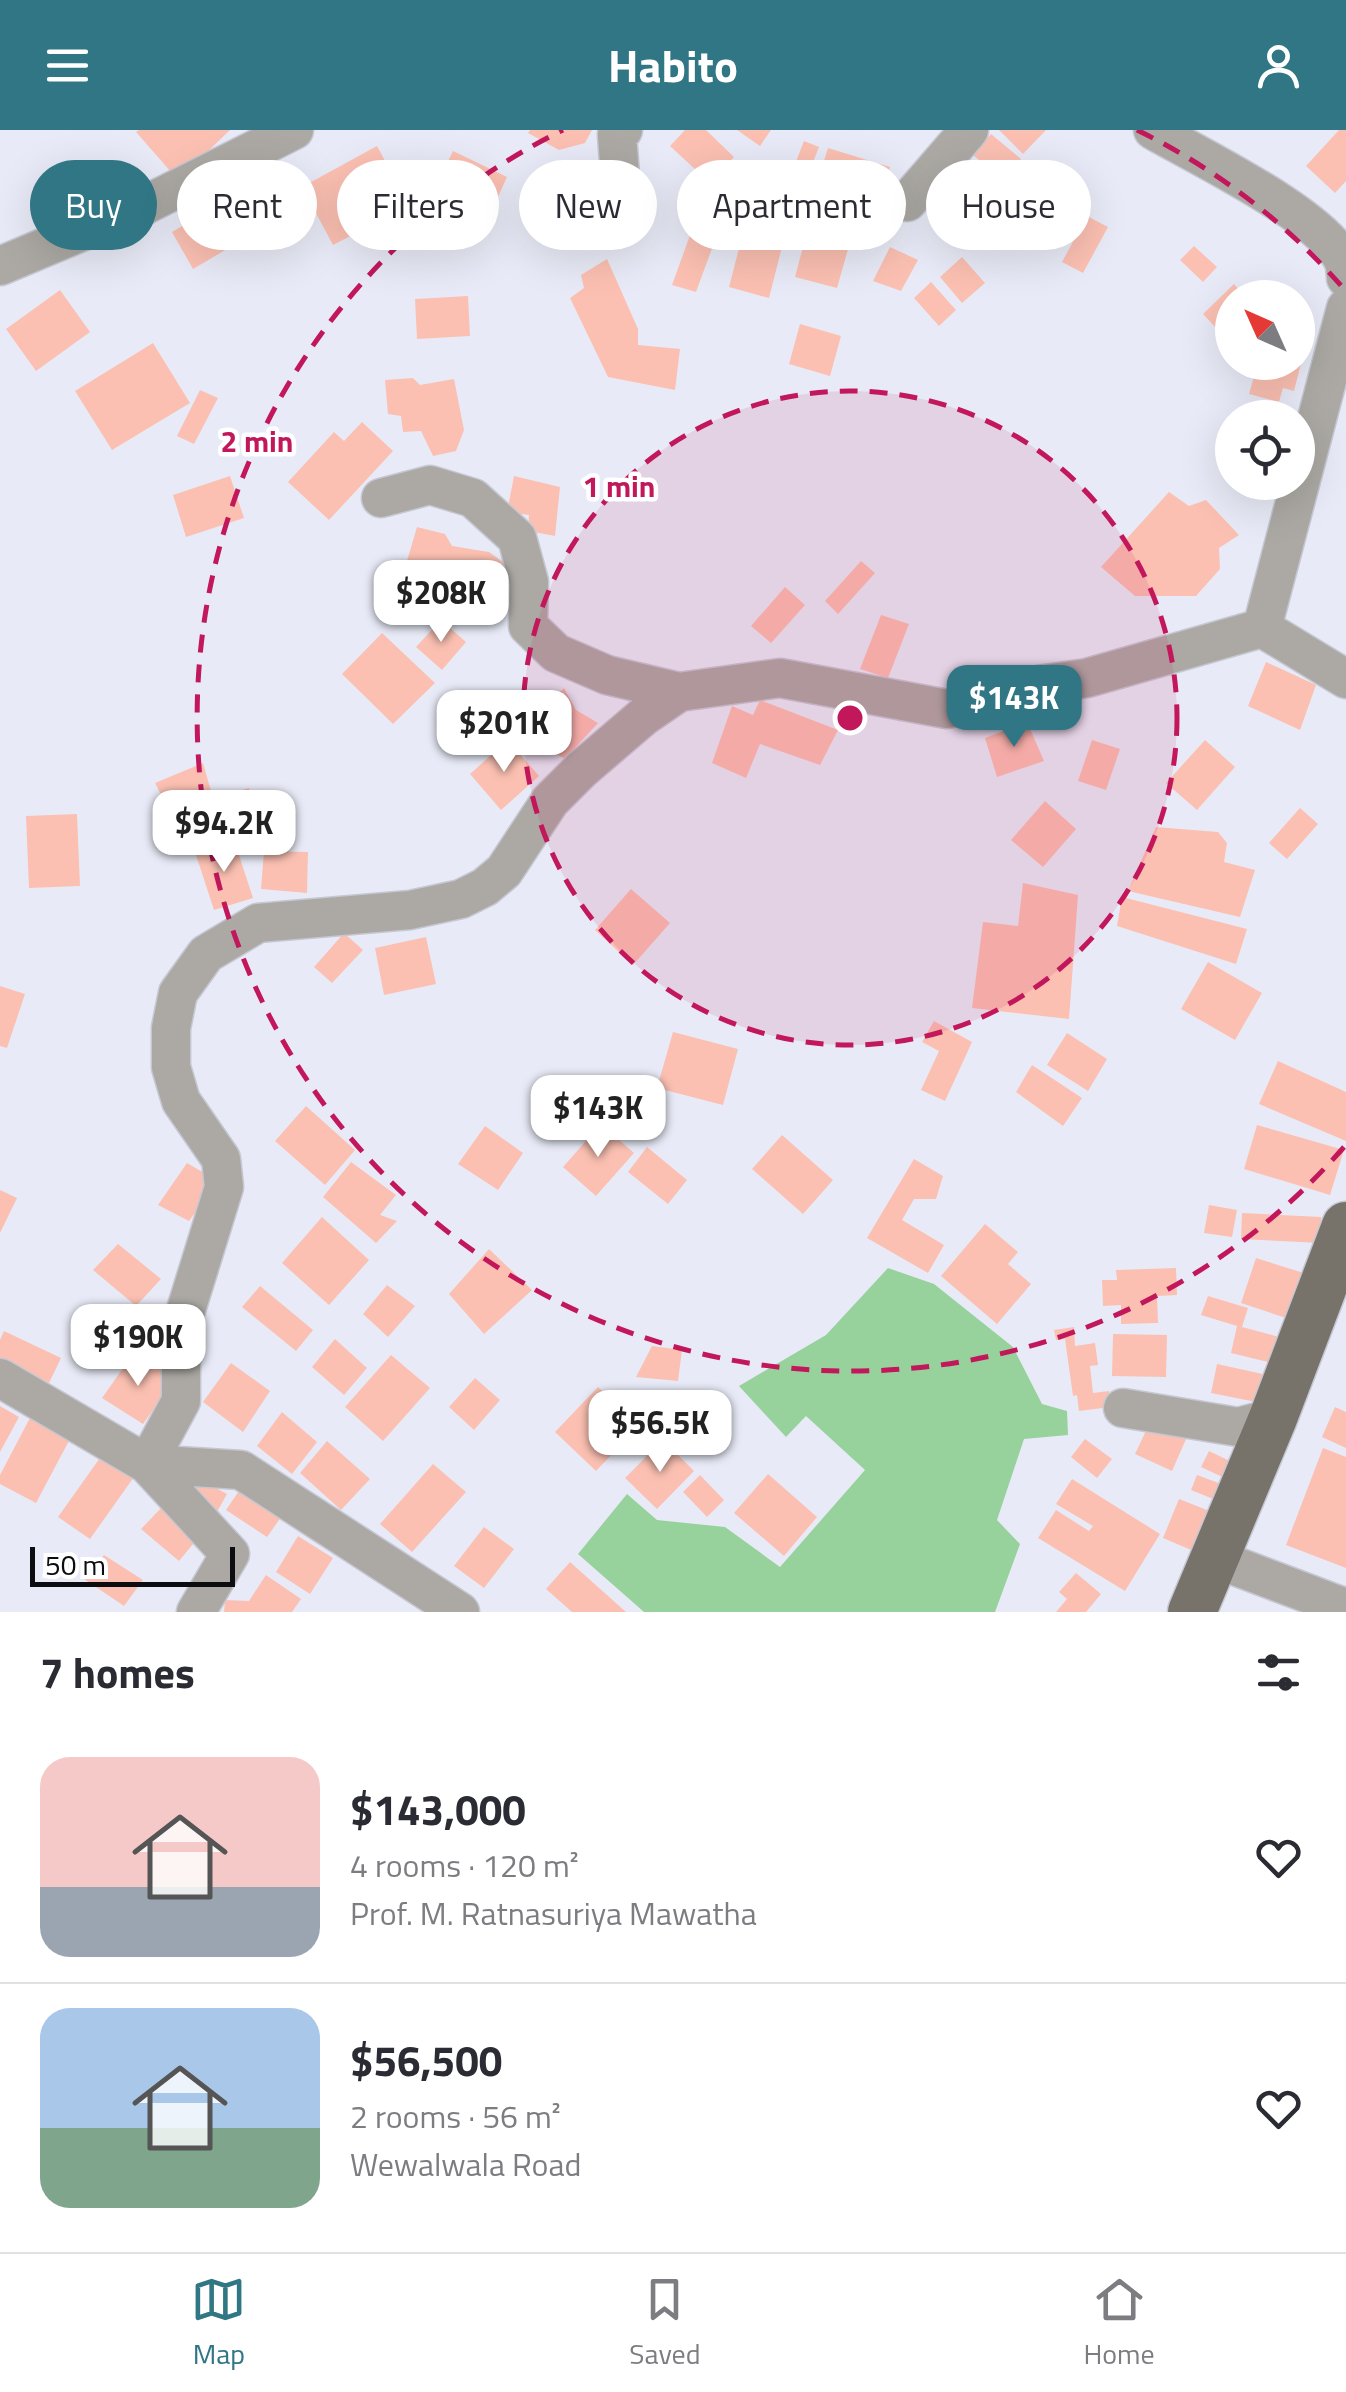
<!DOCTYPE html>
<meta charset="utf-8">
<style>
body{margin:0;font-family:"Titillium Web",sans-serif;background:#f2f2f3;color:#2b2b33;height:100vh;display:flex;flex-direction:column;font-size:38px;white-space:nowrap}
*{box-sizing:border-box;margin:0}
p{font-size:32px;color:#7c7c81}
.icon{flex:none;width:55px;height:55px;fill:none;stroke:currentColor;stroke-width:2;stroke-linecap:round;stroke-linejoin:round}
.map{position:relative;height:1482px;overflow:hidden}
.sheet{display:flex;flex-direction:column;background:#fff;flex:1}
.sheet>*{flex:none}
.top-card{position:absolute;left:30px;top:30px;width:1288px;height:90px;display:flex;gap:20px}
.needle{width:65px;rotate:315deg}
.fabs{position:absolute;left:1215px;top:150px;display:grid;gap:20px}
.fabs a{display:grid;place-items:center;width:100px;height:100px;border-radius:50%;background:#fff;box-shadow:0 10px 40px #0002;font-size:50px}
.scale{position:absolute;left:30px;bottom:25px;width:205px;box-sizing:border-box;padding-left:10px;border:5px solid #0c0d11;border-top:0;font-size:28px;line-height:35px;white-space:nowrap;color:#0c0d11;-webkit-text-stroke:8px #fff;paint-order:stroke}
.price{position:absolute;translate:-50% -85px;padding:0 22px;border-radius:20px;background:#fff;color:#222;font-size:32px;line-height:65px;filter:drop-shadow(0 2px 5px #0008)}
.price::after{content:'';position:absolute;left:50%;top:60px;width:30px;height:22px;margin-left:-15px;background:inherit;clip-path:polygon(0 0,100% 0,50% 100%)}
.price.active{background:#317684;color:#fff}
ul{padding:0;list-style:none}
li{display:flex;align-items:center;gap:30px;height:250px;padding:0 40px}
li+li{border-top:2px solid #e1e1e2}
li span{display:grid;place-items:center;flex:none;width:280px;height:200px;border-radius:30px;color:#555}
li>.icon{margin-inline-start:auto}
span .icon{width:120px;height:120px;fill:#fffc;stroke-width:1}
li b{font-size:42px}
h2{display:flex;justify-content:space-between;align-items:center;height:120px;padding:0 40px;font-size:42px}
.tag{padding:0 35px;border-radius:45px;background:#fff;box-shadow:0 10px 40px #0002;font-size:35px;line-height:90px}
.tag.active{background:#317684;color:#fff}
header{display:flex;justify-content:space-between;align-items:center;height:130px;padding:0 40px;background:#317684;color:#fff;font-size:45px;font-weight:700}
.dock{display:flex;justify-content:space-around;align-items:center;height:140px;border-top:2px solid #e1e1e2;background:#fff;font-size:28px;color:#7c7c81}
.dock a{display:grid;justify-items:center;gap:5px}
.dock .active{color:#317684}
.map>svg:first-child{display:block}
.green{fill:#97d29c}
.building{fill:#fbc0b2}
.lines{fill:none;stroke-linecap:round;stroke-linejoin:round}
.minor-casing{stroke:#c5c7d2;stroke-width:41}
.major-casing{stroke:#c5c7d2;stroke-width:51}
.minor{stroke:#aca9a4;stroke-width:38}
.major{stroke:#77726a;stroke-width:48}
.ring{fill:none;stroke:#c2185b;stroke-width:5;stroke-dasharray:18 12}
.centre{fill:#c2185b;stroke:#fff;stroke-width:5}
.ring-label{font-size:30px;text-anchor:middle;font-weight:bold;fill:#c2185b;stroke:#fff;stroke-width:9;stroke-linejoin:round;paint-order:stroke}
</style>
<header><svg class="icon" aria-label="menu" viewBox="0 0 24 24"><path d="M4 6h16M4 12h16M4 18h16"/></svg>Habito<svg class="icon" aria-label="person" viewBox="0 0 24 24"><circle cx="12" cy="8" r="4"/><path d="M4 21q1-7 8-7t8 7"/></svg></header>
<div class="map">
<svg width="1346" height="1482" viewBox="0 0 1346 1482">
<rect width="100%" height="100%" fill="#e8ebf7"/>
<!-- green -->
<path class="green" d="M888,1138L934,1154L1013,1217L1042,1274L1067,1281L1068,1305L1024,1309L997,1390L1020,1414L995,1482H644L578,1424L627,1364L657,1390L725,1397L780,1437L865,1340L806,1286L786,1307L739,1256L826,1205Z"/>
<!-- building -->
<path class="building" d="M139,0H230L178,50L136,2Z
M530,0H592L585,13L559,20L528,3Z
M685,0H706L734,27L710,53L670,16Z
M737,0H771L760,16Z
M999,0H1046L1023,24Z
M1339,0H1346V51L1335,63L1306,36Z
M991,4L1021,29L1003,50L973,25Z
M804,11L819,17L805,53L790,47Z
M377,16L399,57L356,80L366,98L333,115L302,57Z
M828,18L890,37L875,81L814,62Z
M453,21L507,47L491,82L436,56Z
M247,58L268,95L193,139L172,102Z
M751,72L775,78L770,97L786,101L769,168L729,157Z
M1087,86L1108,97L1083,143L1062,132Z
M811,87L854,98L837,158L795,147Z
M690,105L714,113L696,162L672,155Z
M1194,116L1217,137L1203,152L1180,130Z
M890,117L918,130L901,161L873,151Z
M962,127L985,153L962,173L940,147Z
M607,129L638,199V215L680,219L675,260L608,247L570,168L584,158L581,145Z
M931,152L956,180L939,196L914,168Z
M1234,154L1246,168H1232V215L1203,184Z
M60,160L90,202L36,241L6,199Z
M468,166L470,206L417,209L415,169Z
M800,194L841,206L830,246L789,234Z
M153,213L190,273L112,320L75,261Z
M1298,220L1303,226L1294,261L1283,258L1279,272L1249,264L1256,239L1250,232H1298Z
M413,248L420,255L454,249L464,300L456,321L433,326L421,301L403,302L401,286L388,284L385,250Z
M200,260L218,268L194,314L177,306Z
M362,292L393,321L329,390L288,352L334,302L344,311Z
M230,346L244,388L186,407L173,365Z
M514,346L560,357L555,406L528,401L529,385L507,382Z
M1169,362L1189,376L1206,370L1239,405L1219,418L1220,439L1196,466H1135L1101,437Z
M417,397L445,404L452,416L489,422L507,435L500,477L467,471L402,448Z
M861,431L875,443L838,484L825,471Z
M785,457L805,475L771,513L751,496Z
M881,485L909,494L888,548L860,539Z
M441,490L466,512L442,540L416,517Z
M382,503L435,553L393,594L342,544Z
M1266,532L1316,555L1300,600L1248,576Z
M564,558L576,580L598,593L565,629L541,615L532,590Z
M760,570L838,600L820,635L760,614L746,648L712,633L732,576L753,585Z
M1027,592L1044,631L997,647L985,608Z
M508,610L539,646L501,680L470,644Z
M1092,610L1120,619L1106,660L1078,651Z
M1205,610L1235,637L1197,680L1166,653Z
M203,633L211,661L170,682L155,653Z
M249,658L255,694L208,703L200,673Z
M1045,671L1076,699L1043,737L1011,710Z
M1300,678L1318,694L1287,729L1269,713Z
M77,684L80,756L29,758L26,686Z
M1156,697L1218,702L1227,713L1224,732L1255,740L1240,787L1128,761Z
M234,710L253,768L214,780L195,722Z
M264,721L308,722L307,763L261,759Z
M1023,753L1078,765L1069,889L972,878L983,792L1018,796Z
M631,759L670,793L633,835L595,800Z
M1122,767L1247,799L1236,834L1117,796Z
M344,803L363,820L332,853L314,837Z
M426,807L436,854L384,865L375,818Z
M1208,832L1262,863L1235,910L1181,879Z
M0,856L25,864L7,918L0,916Z
M934,891L972,912L945,971L921,960L939,921L922,912Z
M673,902L738,919L723,975L657,958Z
M1067,903L1107,929L1088,961L1047,935Z
M1278,931L1346,962V1011L1259,974Z
M1032,935L1082,968L1063,996L1016,962Z
M306,976L355,1020L325,1055L275,1011Z
M601,994L634,1023L596,1066L563,1037Z
M1257,995L1344,1020L1330,1065L1244,1039Z
M485,996L523,1023L498,1060L458,1034Z
M782,1005L833,1050L803,1084L752,1039Z
M647,1017L687,1050L668,1074L628,1042Z
M914,1029L943,1046L936,1069H914L902,1090L944,1115L928,1143L867,1108Z
M351,1032L396,1065L380,1085L397,1091L376,1113L323,1067Z
M187,1033L218,1051L189,1091L158,1075Z
M0,1060L17,1068L0,1103Z
M1209,1075L1237,1080L1232,1107L1204,1103Z
M1242,1083L1321,1087L1320,1113L1241,1109Z
M322,1087L369,1130L329,1175L282,1133Z
M985,1094L1018,1122L1008,1134L1031,1154L997,1194L941,1146Z
M118,1114L161,1149L136,1176L93,1140Z
M489,1119L532,1160L484,1204L449,1164Z
M1256,1128L1310,1145L1295,1191L1241,1173Z
M1176,1138L1177,1165L1157,1166L1158,1193L1121,1194V1175L1103,1176L1102,1150H1117L1116,1140Z
M387,1155L415,1176L388,1207L363,1184Z
M260,1156L313,1200L296,1221L242,1177Z
M1208,1166L1248,1178L1242,1197L1287,1209L1280,1235L1231,1223L1237,1196L1201,1185Z
M1074,1197L1075,1216L1095,1213L1098,1235L1090,1236L1093,1263L1109,1261L1111,1277L1079,1281L1077,1265L1073,1266L1065,1209L1056,1210L1054,1200Z
M4,1201L61,1228L49,1253L0,1230V1210Z
M1113,1204L1167,1205L1166,1247L1112,1246Z
M335,1209L367,1238L344,1265L312,1237Z
M652,1216L682,1220L678,1251L636,1247Z
M391,1225L430,1258L383,1311L345,1277Z
M168,1233L160,1270L143,1294L102,1268L126,1234Z
M231,1233L270,1261L243,1302L203,1272Z
M1217,1234L1272,1246L1266,1274L1211,1263Z
M475,1248L500,1270L474,1300L449,1277Z
M598,1257L639,1296L596,1341L555,1302Z
M0,1276L19,1287L0,1322Z
M1335,1277L1346,1282V1318L1322,1307Z
M282,1282L317,1312L292,1344L257,1316Z
M31,1286L71,1307L36,1373L0,1354V1345Z
M1151,1290L1187,1307L1172,1341L1135,1324Z
M1085,1309L1112,1329L1097,1348L1071,1327Z
M663,1310L694,1341L657,1379L625,1348Z
M327,1311L370,1349L341,1380L300,1343Z
M1323,1318L1346,1327V1438L1286,1415Z
M1209,1321L1238,1335L1231,1351L1201,1337Z
M102,1325L134,1347L90,1409L58,1387Z
M433,1334L466,1362L412,1422L380,1394Z
M768,1344L817,1387L784,1426L734,1383Z
M700,1345L724,1370L707,1387L683,1362Z
M1197,1345L1224,1355L1218,1371L1191,1360Z
M193,1346L227,1364L217,1382L184,1364Z
M1072,1349L1160,1404L1125,1461L1038,1408L1056,1380L1089,1401L1093,1396L1056,1374Z
M243,1355L284,1383L267,1407L226,1380Z
M1179,1369L1212,1382L1196,1422L1163,1408Z
M162,1377L198,1408L179,1431L141,1399Z
M484,1397L514,1419L484,1458L454,1436Z
M298,1406L333,1428L310,1464L276,1442Z
M104,1425L143,1450L124,1476L84,1449Z
M570,1432L626,1482H572L546,1459Z
M1076,1443L1101,1464L1086,1482H1056L1067,1469L1059,1462Z
M266,1445L301,1469L292,1482H224L225,1470L249,1471Z"/>
<g class="lines">
<!-- minor casing -->
<g class="minor-casing">
<path id="minor" d="M1153,0C1198,26 1325,87 1344,132C1345,134 1346,146 1346,148
M620,45L617,5L623,0
M907,72L969,0
M0,136L143,76L294,0
M381,368L430,355L473,368L517,408L529,452L528,496L556,523L607,545L679,562
M1262,498L1346,178
M0,1248L147,1334L241,1340L460,1482
M1123,1278L1238,1297L1273,1288
M1214,1428L1346,1478
M196,1482L230,1424L147,1334L181,1271V1196L224,1057L221,1029L181,971L171,937V898L178,863L206,824L258,793L410,780L461,769L485,757L504,741L550,671L581,640L644,586L679,562L780,548L947,579L1038,555L1087,548L1262,498L1346,549"/>
</g>
<!-- major casing -->
<g class="major-casing">
<path id="major" d="M1192,1482L1273,1288L1346,1096"/>
</g>
<!-- minor -->
<use href="#minor" class="minor"/>
<!-- major -->
<use href="#major" class="major"/>
</g>
<!-- distance rings -->
<circle cx="850" cy="588" r="327" fill="#c2185b" fill-opacity=".12"/>
<g class="ring">
<circle cx="850" cy="588" r="327"/>
<path d="M1344 1017A654 654 0 1 1 563 0M1137 0A654 654 0 0 1 1344 159"/>
</g>
<circle cx="850" cy="588" r="15" class="centre"/>
<g class="ring-label">
<text x="257" y="322">2 min</text>
<text x="619" y="367">1 min</text>
</g>
</svg>
<div class="fabs">
<a><svg class="needle" viewBox="-14 -14 28 28"><path d="M0-13l5 13h-10z" fill="#e53935"/><path d="M0 13l5-13h-10z" fill="#7c7c81"/></svg></a>
<a><svg class="icon" aria-label="locate" viewBox="0 0 24 24"><circle cx="12" cy="12" r="6"/><path d="M12 2v4M12 18v4M2 12h4M18 12h4"/></svg></a>
</div>
<div class="scale">50 m</div>
<b class="price" style="left:441px;top:515px">$208K</b>
<b class="price active" style="left:1014px;top:620px">$143K</b>
<b class="price" style="left:504px;top:645px">$201K</b>
<b class="price" style="left:224px;top:745px">$94.2K</b>
<b class="price" style="left:598px;top:1030px">$143K</b>
<b class="price" style="left:138px;top:1259px">$190K</b>
<b class="price" style="left:660px;top:1345px">$56.5K</b>
<div class="top-card">
<a class="tag active">Buy</a>
<a class="tag">Rent</a>
<a class="tag">Filters</a>
<a class="tag">New</a>
<a class="tag">Apartment</a>
<a class="tag">House</a>
</div>
</div>
<section class="sheet">
<h2>7 homes<svg class="icon" aria-label="filters" viewBox="0 0 24 24"><path d="M4 7h16M4 17h16"/><circle cx="9" cy="7" r="2"/><circle cx="15" cy="17" r="2"/></svg></h2>
<ul>
<li><span style="background:linear-gradient(#f6c9c9 65%,#9aa5b1 0)"><svg class="icon" aria-label="home" viewBox="0 0 24 24"><path d="M3 11l9-7 9 7M6 9v11h12V9"/></svg></span><div><b>$143,000</b><p>4 rooms · 120 m²</p><p>Prof. M. Ratnasuriya Mawatha</p></div><svg class="icon" aria-label="heart" viewBox="0 0 24 24"><path d="M12 20l-8-8c-3-5 5-10 8-4 3-6 11-1 8 4z"/></svg></li>
<li><span style="background:linear-gradient(#a9c7e8 60%,#7fa58c 0)"><svg class="icon" aria-label="home" viewBox="0 0 24 24"><path d="M3 11l9-7 9 7M6 9v11h12V9"/></svg></span><div><b>$56,500</b><p>2 rooms · 56 m²</p><p>Wewalwala Road</p></div><svg class="icon" aria-label="heart" viewBox="0 0 24 24"><path d="M12 20l-8-8c-3-5 5-10 8-4 3-6 11-1 8 4z"/></svg></li>
</ul>
</section>
<nav class="dock">
<a class="active"><svg class="icon" aria-label="map" viewBox="0 0 24 24"><path d="M3 6l6-2 6 2 6-2v14l-6 2-6-2-6 2zM9 4v14M15 6v14"/></svg>Map</a>
<a><svg class="icon" aria-label="saved" viewBox="0 0 24 24"><path d="M7 4h10v16l-5-4-5 4z"/></svg>Saved</a>
<a><svg class="icon" aria-label="home" viewBox="0 0 24 24"><path d="M3 11l9-7 9 7M6 9v11h12V9"/></svg>Home</a>
</nav>
